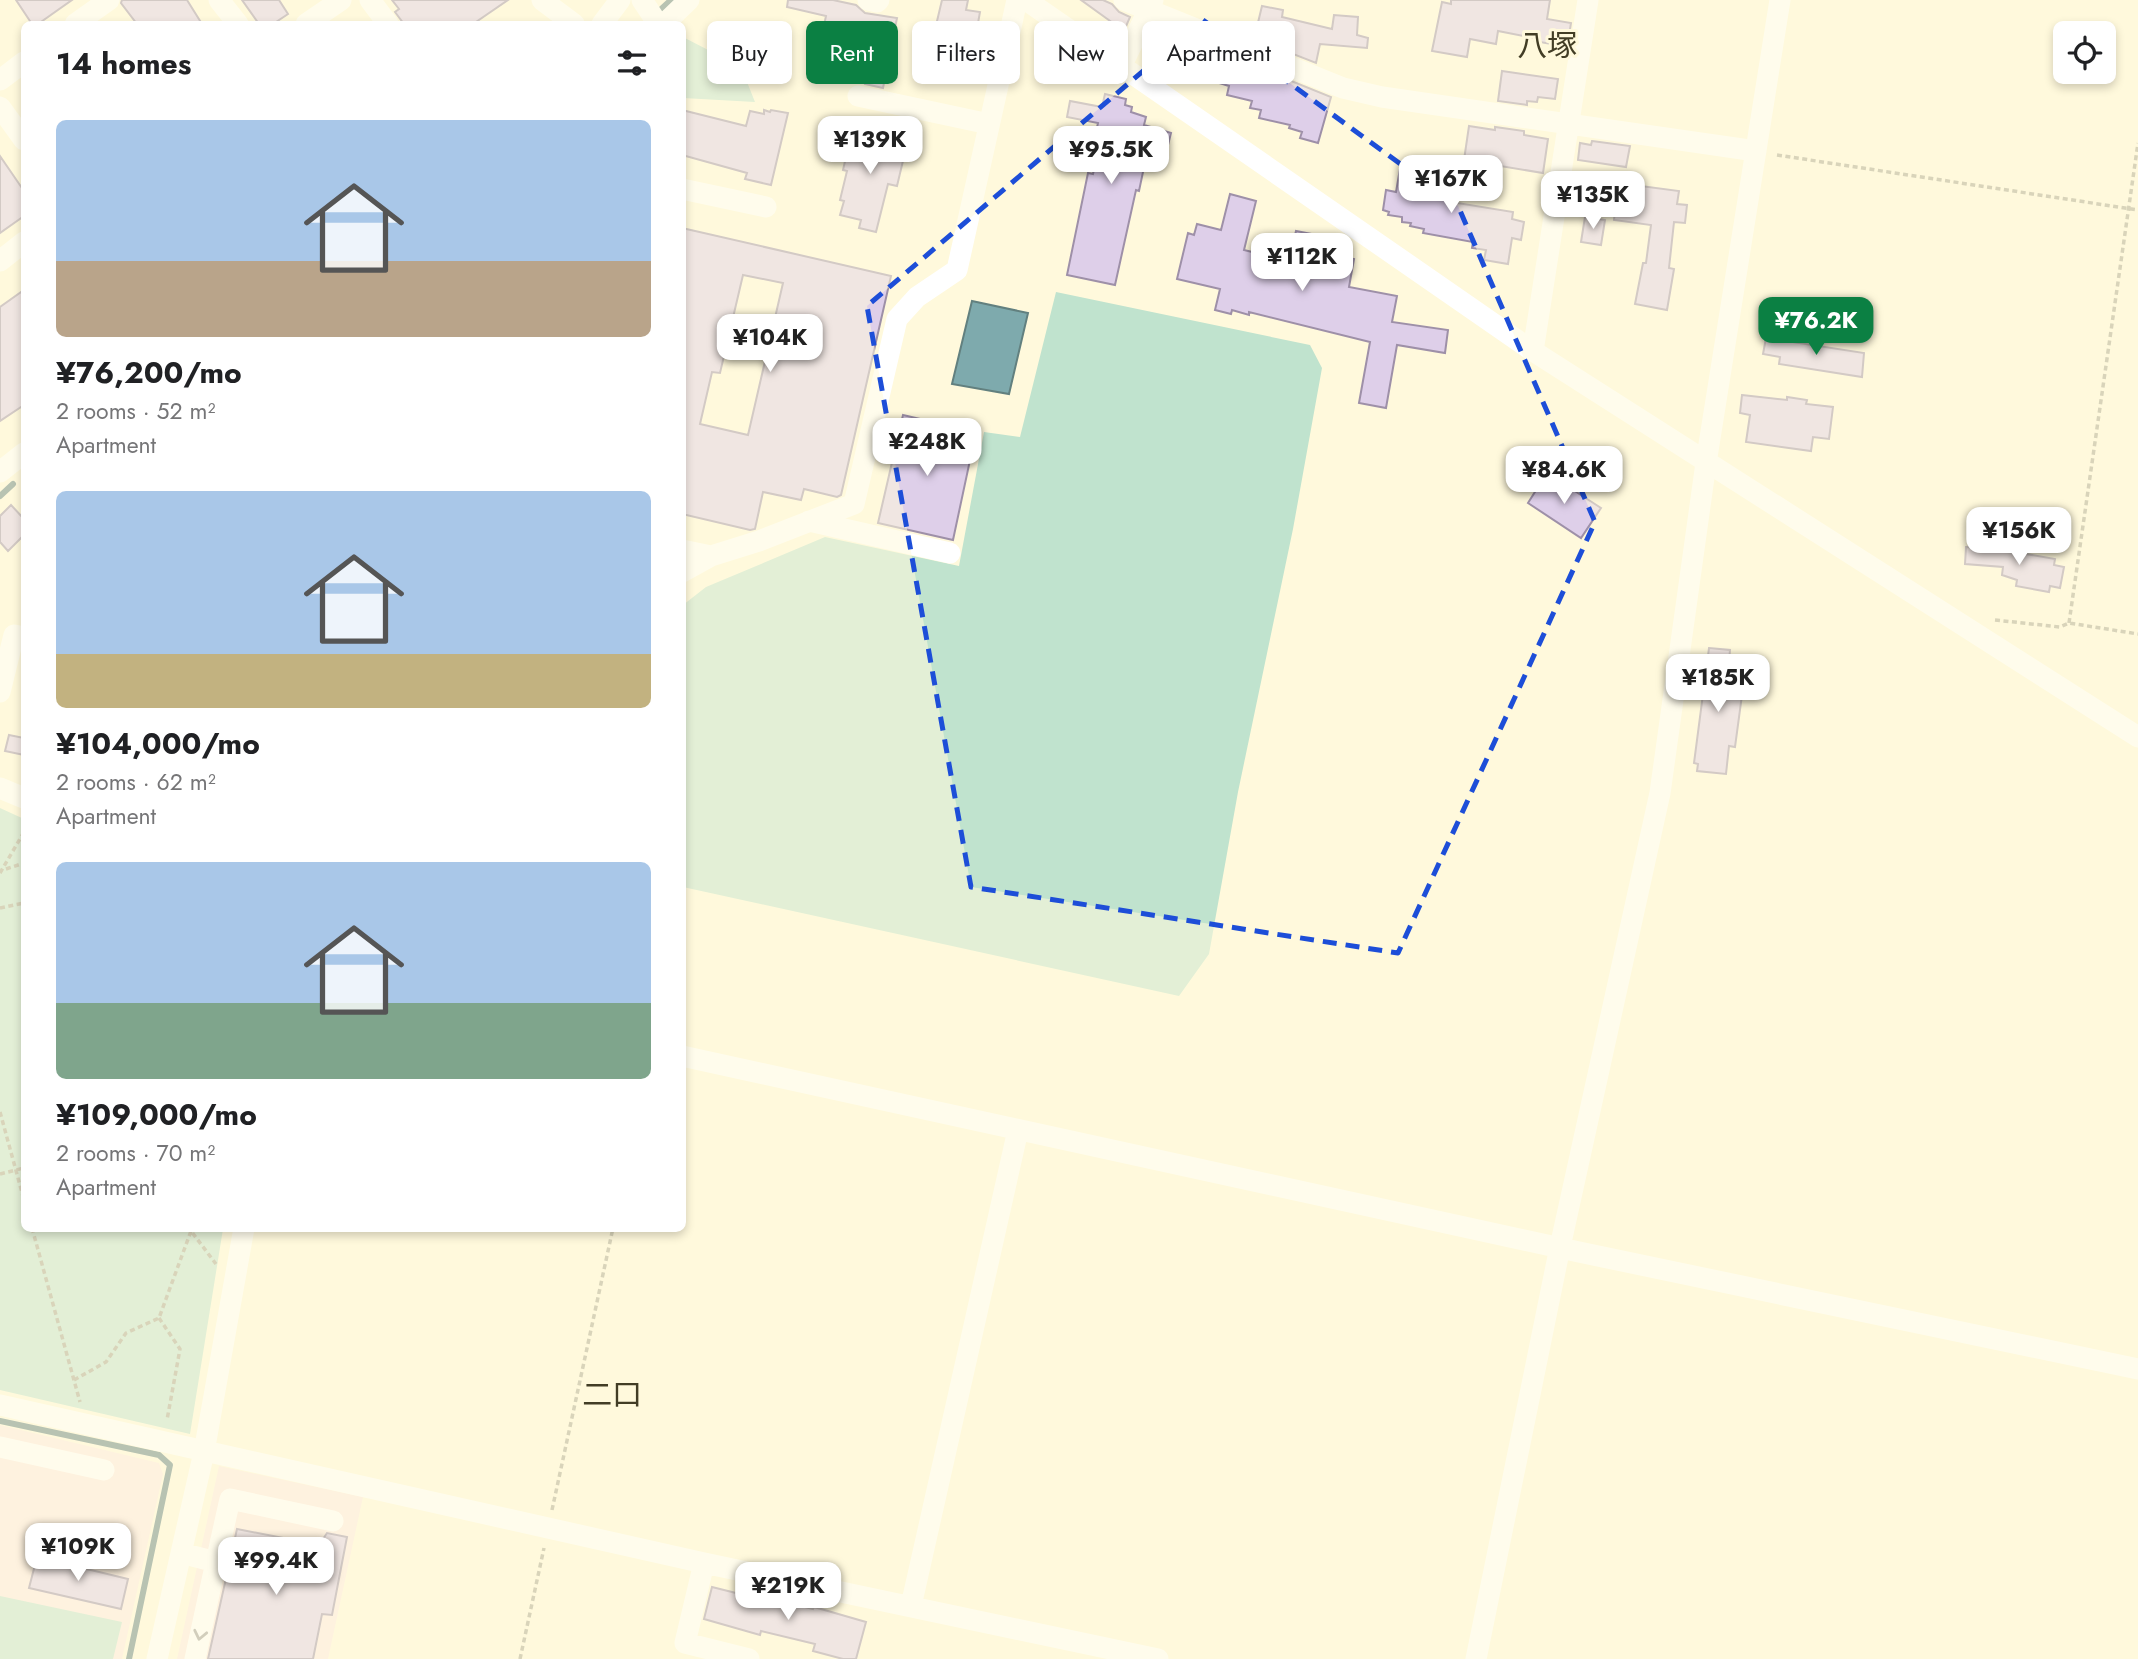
<!DOCTYPE html>
<meta charset="utf-8">
<style>
body{margin:0;font-family:Jost,"Noto Sans JP",sans-serif;background:#f2f2f2;color:#202124;height:100vh;display:flex;flex-direction:column;font-size:26px;white-space:nowrap}
*{box-sizing:border-box;margin:0}
p{font-size:23px;color:#757577}
.icon{flex:none;width:38px;height:38px;fill:none;stroke:currentColor;stroke-width:2;stroke-linecap:round;stroke-linejoin:round}
.map{position:relative;flex:1;overflow:hidden}
.panel{position:absolute;left:21px;top:21px;width:665px;height:1211px;display:flex;flex-direction:column;background:#fff;border-radius:10px;box-shadow:0 4px 10px #0003}
.panel>*{flex:none}
.top-card{position:absolute;left:707px;top:21px;width:665px;height:63px;display:flex;gap:14px}
.fabs{position:absolute;left:2053px;top:21px;display:grid;gap:14px}
.fabs a{display:grid;place-items:center;width:63px;height:63px;border-radius:10px;background:#fff;box-shadow:0 4px 10px #0003;font-size:35px}
.price{position:absolute;translate:-50% -60px;padding:0 16px;border-radius:14px;background:#fff;color:#222;font-size:23px;line-height:46px;filter:drop-shadow(0 2px 4px #0008)}
.price::after{content:'';position:absolute;left:50%;top:42px;width:21px;height:16px;margin-left:-10px;background:inherit;clip-path:polygon(0 0,100% 0,50% 100%)}
.price.current{background:#0b8043;color:#fff}
ul{padding:0;list-style:none}
li{display:grid;align-content:center;gap:14px;height:371px;padding:0 35px}
li span{display:grid;place-items:center;height:217px;border-radius:10px;color:#555}
li>.icon{margin-inline-start:auto}
span .icon{width:126px;height:126px;fill:#fffc;stroke-width:1}
li b{font-size:30px}
h2{display:flex;justify-content:space-between;align-items:center;height:84px;padding:0 35px;font-size:30px}
.chip{padding:0 24px;border-radius:10px;background:#fff;box-shadow:0 4px 10px #0003;font-size:24px;line-height:63px}
.chip.current{background:#0b8043;color:#fff}
.map>svg:first-child{display:block}
.education{fill:#fde9e2}
.green{fill:#c0e3ce}
.water{fill:#7eaaad;stroke:#62807f;stroke-width:2}
.lines{fill:none;stroke-linecap:round;stroke-linejoin:round}
.stream{stroke:#62807f;stroke-width:6}
.building{fill:#decfe9;stroke:#9e90a8;stroke-width:2;fill-rule:evenodd}
.path{stroke:#aaa690;stroke-width:3.5;stroke-dasharray:5 3.5;stroke-linecap:butt}
.minor{stroke:#fff;stroke-width:21}
.oneway{stroke:#9c9a96}
.marked{fill:none;stroke:#1d4ed8;stroke-width:5;stroke-dasharray:14 9;stroke-linejoin:round}
.labels{text-anchor:middle;dominant-baseline:central;stroke-width:6;stroke-linejoin:round;paint-order:stroke}
.neighbourhood-label{font-size:30px;fill:#423d25;stroke:#fff9dc}
</style>
<div class="map">
<svg width="2138" height="1659" viewBox="0 0 2138 1659">
<rect width="100%" height="100%" fill="#fff9dc"/>
<!-- education -->
<path class="education" d="M0,1425L159,1463L163,1474L122,1659H0Z
M219,1466L363,1497L328,1659H177Z"/>
<!-- green -->
<path class="green" d="M683,37L741,67L755,102L683,98Z
M1056,292L1310,345L1322,368L1293,529L1238,792L1209,954L1179,996L683,887V605L706,587L825,537L959,566L984,432L1020,437Z
M0,808L24,819V1228L223,1229L190,1434L0,1390Z
M0,1596L122,1622L113,1659H0Z"/>
<!-- water -->
<path class="water" d="M972,301L1028,313L1009,394L952,384Z"/>
<g class="lines">
<!-- stream -->
<path class="stream" d="M657,13L671,0
M0,496L13,484
M0,1421L159,1455L170,1465L129,1659"/>
</g>
<!-- building -->
<path class="building" d="M16,0H72L38,24H32Z
M122,0H187L202,24H137L121,3Z
M242,0H279L288,14L273,24H259Z
M392,0H508L473,24H404L395,12L399,9Z
M788,0H833L856,5L865,13L897,18L883,88L865,84L874,40L823,30L826,16L787,7Z
M942,0H968L966,10L980,12L978,23L991,26L985,52L933,38Z
M1081,0H1103L1112,4L1119,12L1130,17L1124,31Z
M1451,0H1550L1547,19L1571,23L1568,42H1564L1563,46L1534,41V38L1498,31L1496,44L1470,39L1467,57L1432,51L1442,2L1451,4Z
M1262,6L1283,10L1282,17L1332,29L1334,15L1358,17L1357,35L1368,38L1367,48L1320,44L1316,63L1270,45L1271,39L1255,35Z
M1171,47L1225,61L1223,67L1257,76L1258,70H1264L1331,97L1318,143L1300,138L1302,132L1289,128L1290,125L1259,118L1261,110L1250,108L1252,101L1227,95L1229,86L1174,69L1175,66L1166,63Z
M1502,71L1558,79L1555,99L1538,97L1537,102L1527,101V105L1498,101Z
M1105,94L1126,99L1125,105L1132,107L1131,112L1146,117L1144,125L1171,133L1165,157L1147,153L1139,191L1136,190L1115,285L1067,275L1088,173L1093,174L1101,137L1095,136L1098,123L1067,117L1070,101L1102,107Z
M682,110L746,126L750,111L764,114V110L770,112L771,110L788,113L771,185L745,179L747,173L682,155Z
M1469,126L1495,130V127L1524,131V135L1548,139L1543,173L1464,160Z
M853,127L876,133V136L907,144L897,186L888,184L876,232L859,228L861,220L840,215L844,201L840,200L847,171L843,170Z
M1592,141L1630,146L1626,167L1578,160L1580,143L1591,145Z
M0,156L24,191V216L0,233Z
M1401,163L1435,169L1431,193L1458,198L1457,203L1513,212L1512,219L1524,222L1521,240L1512,238L1508,264L1484,260L1486,250L1472,248L1473,242L1423,233L1424,229L1410,226L1411,223L1402,222V217L1388,215L1389,212L1383,210L1386,190L1396,192Z
M1618,183L1679,191L1677,204L1687,205L1685,223L1674,222L1669,268L1674,269L1667,310L1635,304L1643,263H1646L1651,225L1614,220Z
M1230,194L1256,201L1244,250L1289,261L1296,231L1322,236L1319,252L1354,259L1349,287L1397,296L1392,322L1448,330L1445,353L1397,345L1386,408L1359,403L1370,342L1249,312V315L1232,310L1231,314L1215,310L1220,289L1177,279L1188,233L1194,235L1197,224L1221,230Z
M1585,217L1605,220L1601,245L1581,242Z
M682,228L891,276L841,495L837,497L804,489L801,500L763,492L755,529L750,530L682,514ZM743,275L783,283L748,435L700,424L712,372L720,373Z
M24,290V405L0,421V307Z
M1766,338L1864,353L1862,377L1779,364L1780,357L1763,354Z
M1742,395L1787,400V397L1807,400L1806,404L1833,407L1829,439L1813,437L1811,451L1746,442L1750,415L1740,413Z
M903,415L976,432L953,540L878,523Z
M1547,473L1601,508L1581,538L1528,503Z
M11,505L24,519V535L8,551L0,542V516Z
M1966,547L2003,550L2055,559L2054,565L2064,567L2060,588L2050,586L2049,592L2016,586L2017,580L2002,575L2003,567L1965,564Z
M1709,648L1730,650L1728,673L1741,675L1738,695H1742L1735,747L1729,746L1726,774L1697,771L1698,764L1694,763Z
M9,735L24,738V755L5,751Z
M237,1529L319,1545L327,1533L347,1537L332,1615L322,1614L313,1659H208Z
M37,1557L128,1579L121,1609L29,1588Z
M712,1587L744,1595L745,1592L813,1609L814,1607L866,1622L856,1659H843L813,1651L815,1644L761,1631L760,1635L704,1619Z"/>
<g class="lines">
<!-- path -->
<path class="path" d="M1777,155L2138,210
M1995,620L2060,627L2069,623L2138,634
M2069,623L2138,143
M6,869L24,863
M0,873L24,832
M0,908L24,903
M0,1112L24,1200
M0,1174L24,1168
M32,1228L80,1402
M186,1228L191,1231L216,1264
M159,1318L180,1349L167,1420
M74,1380L106,1362L126,1333L159,1318L191,1231
M552,1510L613,1228
M520,1659L544,1548"/>
<!-- minor -->
<path class="minor" d="M219,0L238,24
M370,0L388,24
M542,0L574,24
M642,0L658,24
M868,0L877,2L879,0
M1026,0L1533,351L2138,737
M1124,0L1343,88L1382,97L1756,151
M75,24L109,0
M306,24L341,0
M602,24L620,0
M664,24L689,0
M1121,67L1153,0
M0,80L24,62
M858,96L989,124
M0,107L24,140
M682,189L766,207
M0,261L24,242
M1533,351L1588,0
M0,472L24,453
M809,521L950,553
M682,550L711,556L682,572
M711,556L759,541L854,504L897,319L917,297L957,270L1017,0
M0,692L14,635L24,637
M0,788L24,798
M682,1056L1579,1252L2138,1369
M0,1405L704,1563L1158,1659
M0,1447L104,1470
M181,1553L216,1562L230,1499L333,1521
M704,1563L685,1643L749,1659
M911,1606L1018,1130
M157,1659L204,1452L244,1228
M195,1659L216,1562
M1476,1659L1560,1247L1660,793L1706,463L1780,0"/>
</g>
<!-- one-way arrows -->
<defs><path id="oneway-chevron" d="M-2-3.5L2.5 0L-2 3.5" fill="none" stroke-width="1.6" stroke-linecap="round" stroke-linejoin="round" transform="scale(1.75)"/></defs>
<use class="oneway" href="#oneway-chevron" transform="translate(200 1635) rotate(102)"/>
<!-- marked area -->
<path d="M0 0H2138V1659H0ZM1203,20L1458,206L1595,522L1398,953L971,887L867,306Z" fill="#fff9dc" fill-opacity=".55" fill-rule="evenodd"/>
<path class="marked" d="M1203,20L1458,206L1595,522L1398,953L971,887L867,306Z"/>
<g class="labels">
<!-- neighbourhood labels -->
<g class="neighbourhood-label">
<text x="1547" y="45">八塚</text>
<text x="612" y="1394">二口</text>
</g>
</g>
</svg>
<div class="fabs">
<a><svg class="icon" aria-label="locate" viewBox="0 0 24 24"><circle cx="12" cy="12" r="6"/><path d="M12 2v4M12 18v4M2 12h4M18 12h4"/></svg></a>
</div>
<b class="price" style="left:870px;top:176px">¥139K</b>
<b class="price" style="left:1111px;top:186px">¥95.5K</b>
<b class="price" style="left:1451px;top:215px">¥167K</b>
<b class="price" style="left:1593px;top:231px">¥135K</b>
<b class="price" style="left:1302px;top:293px">¥112K</b>
<b class="price current" style="left:1816px;top:357px">¥76.2K</b>
<b class="price" style="left:770px;top:374px">¥104K</b>
<b class="price" style="left:927px;top:478px">¥248K</b>
<b class="price" style="left:1564px;top:506px">¥84.6K</b>
<b class="price" style="left:2019px;top:567px">¥156K</b>
<b class="price" style="left:1718px;top:714px">¥185K</b>
<b class="price" style="left:78px;top:1583px">¥109K</b>
<b class="price" style="left:276px;top:1597px">¥99.4K</b>
<b class="price" style="left:788px;top:1622px">¥219K</b>
<div class="top-card">
<a class="chip">Buy</a>
<a class="chip current">Rent</a>
<a class="chip">Filters</a>
<a class="chip">New</a>
<a class="chip">Apartment</a>
</div>
<section class="panel">
<h2>14 homes<svg class="icon" aria-label="filters" viewBox="0 0 24 24"><path d="M4 7h16M4 17h16"/><circle cx="9" cy="7" r="2"/><circle cx="15" cy="17" r="2"/></svg></h2>
<ul>
<li><span style="background:linear-gradient(#a9c7e8 65%,#b9a48a 0)"><svg class="icon" aria-label="home" viewBox="0 0 24 24"><path d="M3 11l9-7 9 7M6 9v11h12V9"/></svg></span><div><b>¥76,200/mo</b><p>2 rooms · 52 m²</p><p>Apartment</p></div></li>
<li><span style="background:linear-gradient(#a9c7e8 75%,#c2b280 0)"><svg class="icon" aria-label="home" viewBox="0 0 24 24"><path d="M3 11l9-7 9 7M6 9v11h12V9"/></svg></span><div><b>¥104,000/mo</b><p>2 rooms · 62 m²</p><p>Apartment</p></div></li>
<li><span style="background:linear-gradient(#a9c7e8 65%,#7fa58c 0)"><svg class="icon" aria-label="home" viewBox="0 0 24 24"><path d="M3 11l9-7 9 7M6 9v11h12V9"/></svg></span><div><b>¥109,000/mo</b><p>2 rooms · 70 m²</p><p>Apartment</p></div></li>
</ul>
</section>
</div>
